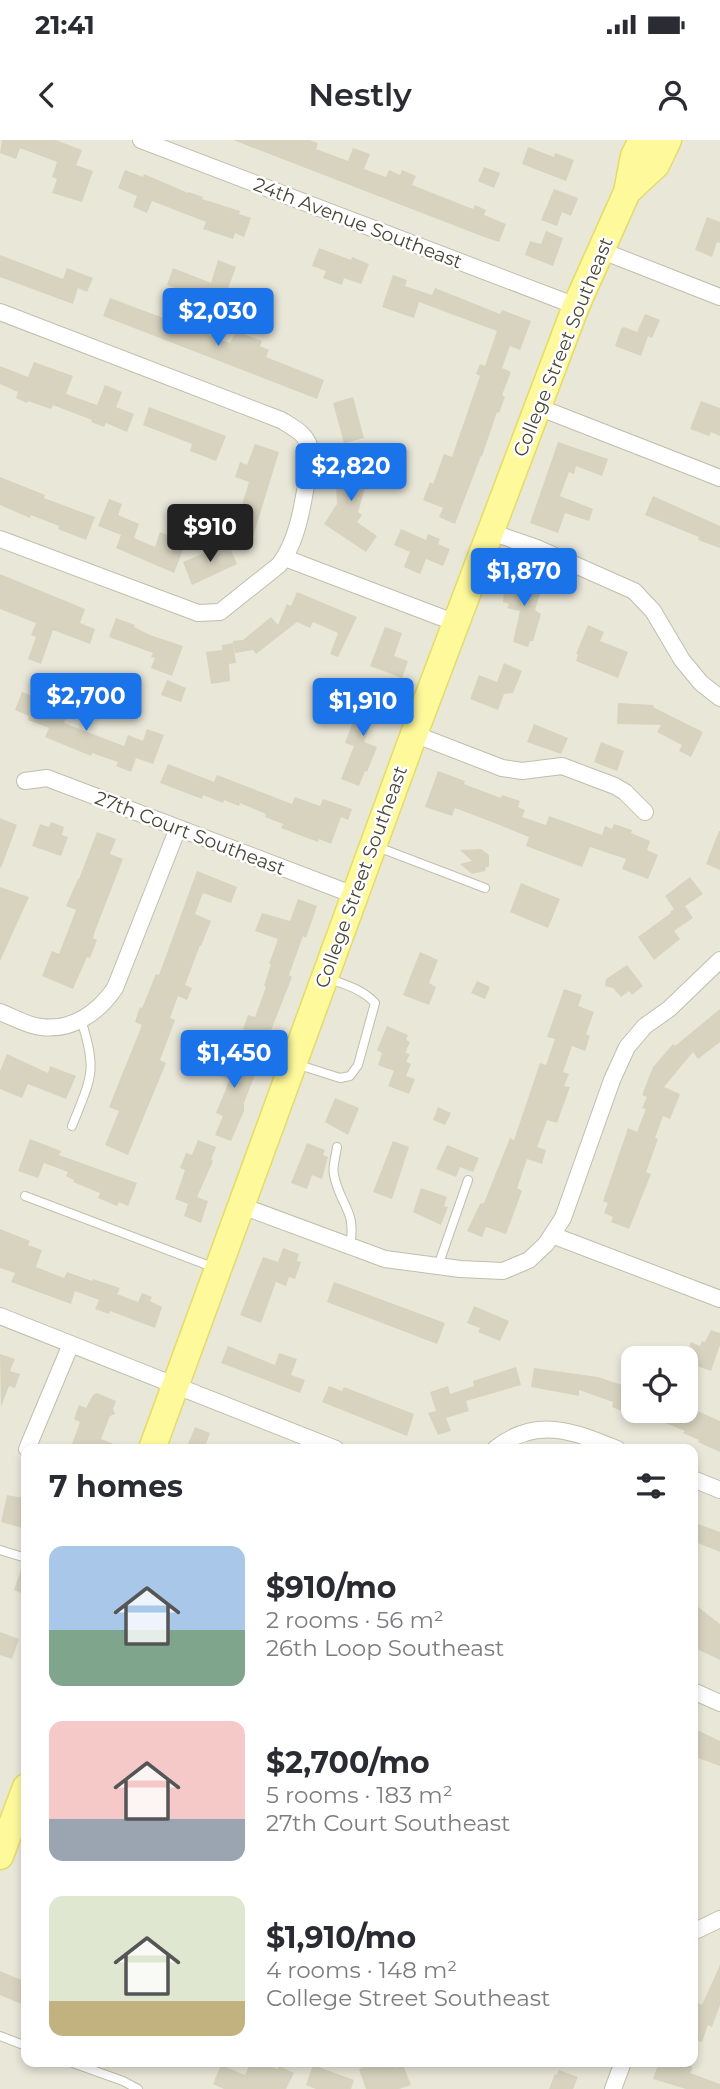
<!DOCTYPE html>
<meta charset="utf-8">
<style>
body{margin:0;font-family:Montserrat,sans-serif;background:#f2f2f3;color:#2b2b33;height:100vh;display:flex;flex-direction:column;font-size:26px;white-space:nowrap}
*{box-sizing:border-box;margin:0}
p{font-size:23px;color:#7c7c81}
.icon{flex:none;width:38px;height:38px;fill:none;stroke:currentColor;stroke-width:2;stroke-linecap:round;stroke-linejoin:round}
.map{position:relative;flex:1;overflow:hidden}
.details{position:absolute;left:21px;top:1304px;width:677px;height:623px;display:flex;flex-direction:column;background:#fff;border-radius:14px;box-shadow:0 4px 10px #0003}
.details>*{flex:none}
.buttons{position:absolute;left:621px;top:1206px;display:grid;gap:14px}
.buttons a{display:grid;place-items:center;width:77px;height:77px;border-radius:14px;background:#fff;box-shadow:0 4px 10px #0003;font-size:35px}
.price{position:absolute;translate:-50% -60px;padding:0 16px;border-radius:7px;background:#1a73e8;color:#fff;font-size:23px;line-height:46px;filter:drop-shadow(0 2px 4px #0008)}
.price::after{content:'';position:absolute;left:50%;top:42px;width:21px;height:16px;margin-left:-10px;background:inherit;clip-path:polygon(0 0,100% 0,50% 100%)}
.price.current{background:#222;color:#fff}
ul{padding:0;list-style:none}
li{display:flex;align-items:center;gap:21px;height:175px;padding:0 28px}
li span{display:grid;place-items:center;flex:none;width:196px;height:140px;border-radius:14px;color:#555}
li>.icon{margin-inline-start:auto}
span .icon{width:84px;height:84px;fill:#fffc;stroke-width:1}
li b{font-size:30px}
h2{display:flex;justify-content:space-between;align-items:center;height:84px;padding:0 28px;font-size:30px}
.status{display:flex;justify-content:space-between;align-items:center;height:49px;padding:0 35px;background:#fff;direction:ltr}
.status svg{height:19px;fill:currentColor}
header{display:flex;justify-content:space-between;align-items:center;height:91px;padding:0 28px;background:#fff;font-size:32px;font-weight:600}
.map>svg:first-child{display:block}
.residential{fill:#e9e7d8;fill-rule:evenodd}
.building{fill:#d7d3bf}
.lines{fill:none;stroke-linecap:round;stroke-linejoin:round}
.service-casing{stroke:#c1beac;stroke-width:10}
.minor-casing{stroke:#c1beac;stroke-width:18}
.primary-casing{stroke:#e4dc68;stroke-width:29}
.service{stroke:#fff;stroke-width:8}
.minor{stroke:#fff;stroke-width:16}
.primary{stroke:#fef99a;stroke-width:26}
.labels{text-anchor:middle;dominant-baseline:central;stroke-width:5;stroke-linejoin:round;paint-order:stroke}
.street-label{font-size:19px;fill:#494638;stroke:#fff}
</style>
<div class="status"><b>21:41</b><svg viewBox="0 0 49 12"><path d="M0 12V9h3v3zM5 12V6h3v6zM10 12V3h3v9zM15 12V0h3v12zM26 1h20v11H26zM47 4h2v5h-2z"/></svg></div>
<header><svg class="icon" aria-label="back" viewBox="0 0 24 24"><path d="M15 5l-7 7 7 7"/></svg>Nestly<svg class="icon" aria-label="person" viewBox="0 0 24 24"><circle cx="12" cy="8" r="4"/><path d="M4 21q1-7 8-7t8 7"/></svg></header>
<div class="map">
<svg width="720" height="1949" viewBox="0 0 720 1949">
<rect width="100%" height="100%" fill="#f5f4ea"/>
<!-- residential -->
<path class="residential" d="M0,0H720V1949H0ZM634,1218H686V1270H634ZM26,1309H693V1922H26Z"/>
<!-- building -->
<path class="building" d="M2,0H56L82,10L76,25L93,31L82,62L52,53L57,39L52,37L57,22L20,8L16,19L0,13Z
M233,0H309L318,3L316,9L348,21L353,8L370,14L364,29L386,37L389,30L400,35L402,30L416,36L412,45L473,69L475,65L486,70L484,75L506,84L499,102L484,97Z
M528,7L554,17L555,13L574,20L566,41L522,24Z
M484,27L500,33L494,48L478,41Z
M125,30L143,37L144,34L188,53L189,52L203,57L202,59L240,71L239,74L251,78L244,97L235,93L233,99L203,89L206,82L152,61L147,73L133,67L137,56L118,48Z
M554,49L578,58L571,76L562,72L557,86L541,80Z
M707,77L720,82V103L717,102L712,117L695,110Z
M546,91L563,98L553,126L525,115L530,101L541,104Z
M319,108L351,120L352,117L369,124L361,144L344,138L342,145L323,138L326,131L312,126Z
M0,115L63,139L67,128L93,138L87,152L78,148L73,164L0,137Z
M218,120L236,127L224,160L227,162L222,177L205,171L209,161L167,145L173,128L211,143Z
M393,135L407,140L405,146L432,155L435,148L500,174L502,170L531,181L520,210L510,206L502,228L511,232L502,255L505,257L499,273L497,272L482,316H481L455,384L439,377L443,368L423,360L430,342L433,344L444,314L452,317L480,236L476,234L480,224L485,226L497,191L419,162L414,178L382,167Z
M110,158L230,203L236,191L262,201L260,206L269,210L266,217L324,240L317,259L103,176Z
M645,174L660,180L652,198L648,196L641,216L615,206L621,189L624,187L637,192Z
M34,222L73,236L66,254L97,265L105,245L122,252L116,267L134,274L127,292L106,283L104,287L91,282L92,280L53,265L51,269L28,261L27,263L16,258L18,252L0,244V226L28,237Z
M353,257L364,298L344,303L333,263Z
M701,261L720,268V296L711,292L709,296L690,289Z
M149,267L226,296L216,321L190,311L192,304L143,285Z
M558,302L608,319L602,336L576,326L574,334L569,332L560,356L593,369L589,381L565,373L558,393L530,383Z
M255,304L279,312L251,403L232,397L249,342L235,337L240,322L247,325Z
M346,310L366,316L360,335L368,338L358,372L362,375L357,382L377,396L366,412L324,384L337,364L336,346Z
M0,337L45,355L44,358L95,377L86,400L58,389L59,386L31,375L30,378L0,365Z
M653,356L720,386V408L698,400L699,397L645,375Z
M109,359L122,364L118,375L139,384L134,398L155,407L160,392L186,402L174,433L116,408L121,395L98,386Z
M401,389L426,400L428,394L440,399L438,404L450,409L443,426L426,419L420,434L404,427L410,412L394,405Z
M228,403L237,424L192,445L183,422Z
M0,434L85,469L80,483L95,489L90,504L53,490L41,524L28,519L36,497L31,495L36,483L0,469Z
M515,436L543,444L535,470L541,474L533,501H530L528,507L513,502L520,471L507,468L509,464L503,462L504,454Z
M297,452L357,477L338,517L330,514L338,493L313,482L310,488L297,482L256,514L253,510L235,513L233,501L243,500L271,477L278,485L287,464L291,466Z
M116,478L135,485L134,487L150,495L183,506L172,536L151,528L155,518L151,517L153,513L109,497Z
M588,485L604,492L600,501L628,512L618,538L576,521L578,514H576Z
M385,487L402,493L394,516L408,521L402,538L370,526Z
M233,503L236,523L229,524L230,541L211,544L206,512L222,510V505Z
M504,523L522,531L513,553L504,554L498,570L470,559L479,535L497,542Z
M167,540L186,548L181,562L161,555Z
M22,552L41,559L44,552L71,564L64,583L124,606L128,595L143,601L147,589L164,595L153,624L136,618L131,632L116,626L118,622L92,613L91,616L45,597L49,588L28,580L29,576L15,570Z
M364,552L393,563L389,573L377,568L364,602L377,607L367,632L365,631L359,646L341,639L354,606L345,603Z
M618,563L654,565L653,567L703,592L691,617L679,611L682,605L657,592L661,585L617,584Z
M534,584L568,598L561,614L527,602Z
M601,602L624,611L617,631L594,622Z
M168,624L214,642L217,635L292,664L295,657L320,666L323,659L352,669L348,680L341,677L331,704L319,699L318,702L281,688L283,684L265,677L266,674L240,663L239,666L224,660L223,663L203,655L202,659L160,643Z
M438,631L465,641L464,644L501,658L502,655L520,661L518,667L525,670L522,677L546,685L549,676L602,695L605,686L612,689L614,684L632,690L631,693L650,701L647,710L658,715L648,739L622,729L626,719L590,707L582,727L526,706L529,697L492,682L455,668L452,676L425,667Z
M0,678L17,685L1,728L0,727Z
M51,682L64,687L62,695L68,697L61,716L32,706L40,684L49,687Z
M719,691H720V730L706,724Z
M97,692L116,699L110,714L123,719L95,791L93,798L97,800L90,818L87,817L73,849L42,836L52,811L59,814L76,770L66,766L78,739H79Z
M481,709L489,715V727H486L485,731L472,734L460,724L472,721L460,710Z
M197,731L237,747L231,763L203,753L195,774L211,781L201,806L200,805L185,845L192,848L187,860L178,856L170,878L175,880L160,920L166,923L128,1015L105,1005L119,971L109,967L142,885L135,882L140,867L142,868L156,834L159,835Z
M690,737L703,754L685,766L693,778L674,791L680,799L654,820L638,797L671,773L670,772L674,769L665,756Z
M521,743L560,759L548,788L510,772Z
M0,747L29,757L0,821Z
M298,759L317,766L306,798L303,796L289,835L292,837L268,898L243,889L248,875L255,877L266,847L264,846L271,824H269L278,799L255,791L262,773L290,781Z
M420,812L438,820L429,843L436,847L429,865L403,855Z
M627,825L643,846L632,855L629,851L621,857L613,848L605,846L606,839Z
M477,841L490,847L485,859L471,853Z
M564,849L582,855L578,866L594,872L586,894L590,896L585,911L572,906L563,932L569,934L564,946L570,947L557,983L547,980L537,1007L546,1010L542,1024L527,1019L517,1048L522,1051L506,1094L486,1087L482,1097L467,1091L480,1064L484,1063L510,998L514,1000L540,923L546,925L555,899L547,897Z
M720,869V902L698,919L693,912L664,947L680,954L670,979L663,976L655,998L658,999L646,1032L651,1034L629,1089L611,1082L613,1077L604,1073L608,1063L603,1061L628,988L637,992L646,969L642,968L647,957L642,955L653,927L673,904L675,906Z
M387,886L408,895L406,900L410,902L405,913L410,914L406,922L411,924L406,936L415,939L409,954L388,946L394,931L378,925L382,913L377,910Z
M233,897L247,903L240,923L256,932L244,963V971L231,1001L215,995L223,976L216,973L230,939L220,936Z
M7,914L48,933L50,926L76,936L66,959L28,944L22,958L0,949V931Z
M335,958L359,968L348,995L325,982Z
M438,967L451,973L445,985L433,980Z
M30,999L61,1011L59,1015L137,1043L128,1066L119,1062L117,1066L98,1058L100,1053L73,1042L74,1040L66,1036L68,1032L44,1023L38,1038L18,1031Z
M198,1000L216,1007L211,1020L213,1021L197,1057L208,1061L201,1083L184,1076L188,1064L175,1059L185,1030L180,1028L186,1013L192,1015Z
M393,1001L409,1007L392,1059L373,1052Z
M307,1003L325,1010L323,1015L328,1017L322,1039L312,1035L307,1049L291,1043Z
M447,1005L479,1018L473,1032L460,1027L456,1037L436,1029Z
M421,1048L447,1057L444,1066L448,1067L441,1085L413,1072Z
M0,1089L30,1101L28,1105L42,1110L36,1127L64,1138L67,1132L92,1141L93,1139L120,1148L117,1154L138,1162L142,1153L152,1157L150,1161L162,1167L155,1188L110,1171L109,1174L95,1169L99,1160L75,1151L71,1164L11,1142L15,1133L0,1128Z
M283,1108L299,1114L297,1121L301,1122L295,1139L289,1137L286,1146L276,1142L261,1183L240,1175L263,1117L278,1122Z
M334,1142L445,1183L437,1204L327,1162Z
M474,1166L509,1181L500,1201L478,1192L480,1188L467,1183Z
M711,1190L720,1193V1205L711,1231L686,1222V1217L691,1202L700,1206L702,1201L705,1202Z
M228,1206L275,1225L279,1213L297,1219L291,1235L305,1240L300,1253L221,1223Z
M0,1214L15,1219L10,1231L20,1234L15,1248L9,1246L1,1267Z
M516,1227L521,1245L466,1261L469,1271L446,1278L451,1291L438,1295L428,1273L436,1271L430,1252L448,1246L450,1254L474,1246L473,1241Z
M534,1228L598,1237L634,1249L629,1270H695L720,1281V1312L698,1302L699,1300L683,1293L685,1291L653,1278L651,1283L612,1267L613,1262L579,1250V1256L531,1247Z
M329,1246L342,1251L344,1247L414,1274L407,1296L322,1262Z
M97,1253L116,1261L113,1269L115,1274L110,1276L101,1299L126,1309H77L78,1306L72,1304L80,1282L74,1279L79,1265L86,1268L93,1255Z
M195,1287L210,1293L204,1309L188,1304Z
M7,1355L23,1358L21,1368L26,1369V1389L1,1382Z
M693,1382L720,1392V1412L693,1401Z
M23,1424H26V1455L14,1450Z
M693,1463L720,1484V1520L693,1507Z
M0,1492L19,1499L12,1519L0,1515Z
M693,1588L720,1601V1626L693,1616Z
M720,1825V1865L712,1887L708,1885L702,1902L693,1899V1861L702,1865Z
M0,1831L26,1842V1866L0,1855Z
M251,1922L278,1929L279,1926L294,1933L286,1949H224L213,1944L221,1925L245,1935Z
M379,1922H394L396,1928L403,1925L411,1945L399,1949H366L359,1929Z
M659,1922L667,1925L669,1922H691L690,1926L693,1927L690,1933L720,1944V1949H686L653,1939Z
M313,1925L354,1940L351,1949H316L306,1945Z
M559,1930L578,1937L573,1949H549L555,1934L557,1935Z"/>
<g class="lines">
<!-- service casing -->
<g class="service-casing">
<path id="service" d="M375,706L485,748
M296,924L340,938L350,936L358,925L375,863C363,850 347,845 330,839
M72,986C91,938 98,931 81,880
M337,1007C336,1015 332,1027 334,1035C340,1066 357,1070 350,1106
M25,1056L215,1128
M438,1126L468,1040
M0,1410L26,1418
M0,1896L26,1906
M70,1922L123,1941L138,1949"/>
</g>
<!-- minor casing -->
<g class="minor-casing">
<path id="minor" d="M141,0L576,166
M600,110L720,157
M0,172L281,280C296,289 309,295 311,314C305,348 301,398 279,425L220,472L198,473L0,399
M538,267L720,338
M491,392L537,408L634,451L653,471L682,520L701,543L720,558
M285,418L456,483
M414,594L502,628L522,631L562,626L615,646L625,652L645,672
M25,641L47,638L354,755
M0,872C13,877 28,886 41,887C72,891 98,873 115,848L178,688
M242,1066L385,1119L460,1129L503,1131L529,1120L546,1104L563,1078L612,940L627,907L645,886L669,869L720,820
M552,1095L720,1159
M0,1176L336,1309
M27,1309L71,1204
M495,1309C536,1276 573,1291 617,1309
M693,1339L720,1350
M693,1551L720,1563
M693,1792L720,1779
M613,1949L623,1922"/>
</g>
<!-- primary casing -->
<g class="primary-casing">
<path id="primary" d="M627,52L656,25L668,0
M152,1309L414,594L576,166L627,52L634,16L642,0
M0,1716L26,1647"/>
</g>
<!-- service -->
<use href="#service" class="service"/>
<!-- minor -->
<use href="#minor" class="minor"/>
<!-- primary -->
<use href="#primary" class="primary"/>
</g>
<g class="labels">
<!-- street labels -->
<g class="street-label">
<text transform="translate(358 83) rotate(21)">24th Avenue Southeast</text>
<text transform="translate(563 207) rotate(-68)">College Street Southeast</text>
<text transform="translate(190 693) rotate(21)">27th Court Southeast</text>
<text transform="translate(361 737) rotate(-70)">College Street Southeast</text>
</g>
</g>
</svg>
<div class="buttons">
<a><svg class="icon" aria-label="locate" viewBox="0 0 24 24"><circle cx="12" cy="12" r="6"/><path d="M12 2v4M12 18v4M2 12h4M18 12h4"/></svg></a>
</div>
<b class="price" style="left:218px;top:208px">$2,030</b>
<b class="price" style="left:351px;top:363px">$2,820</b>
<b class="price current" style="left:210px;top:424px">$910</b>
<b class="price" style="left:524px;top:468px">$1,870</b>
<b class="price" style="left:86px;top:593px">$2,700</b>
<b class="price" style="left:363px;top:598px">$1,910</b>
<b class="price" style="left:234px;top:950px">$1,450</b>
<section class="details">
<h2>7 homes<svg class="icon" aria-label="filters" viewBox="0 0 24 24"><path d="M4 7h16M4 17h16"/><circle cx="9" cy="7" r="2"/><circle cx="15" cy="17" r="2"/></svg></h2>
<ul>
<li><span style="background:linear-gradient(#a9c7e8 60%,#7fa58c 0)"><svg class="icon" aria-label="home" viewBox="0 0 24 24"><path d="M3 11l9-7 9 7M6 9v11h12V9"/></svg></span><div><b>$910/mo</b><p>2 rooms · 56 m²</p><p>26th Loop Southeast</p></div></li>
<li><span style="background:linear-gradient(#f6c9c9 70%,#9aa5b1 0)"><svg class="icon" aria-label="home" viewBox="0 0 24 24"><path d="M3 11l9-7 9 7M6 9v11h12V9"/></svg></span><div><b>$2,700/mo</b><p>5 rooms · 183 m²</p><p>27th Court Southeast</p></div></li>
<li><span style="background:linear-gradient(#dfe7d0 75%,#c2b280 0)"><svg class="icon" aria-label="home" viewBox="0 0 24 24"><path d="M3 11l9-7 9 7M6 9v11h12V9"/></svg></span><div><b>$1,910/mo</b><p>4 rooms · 148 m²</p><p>College Street Southeast</p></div></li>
</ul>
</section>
</div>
